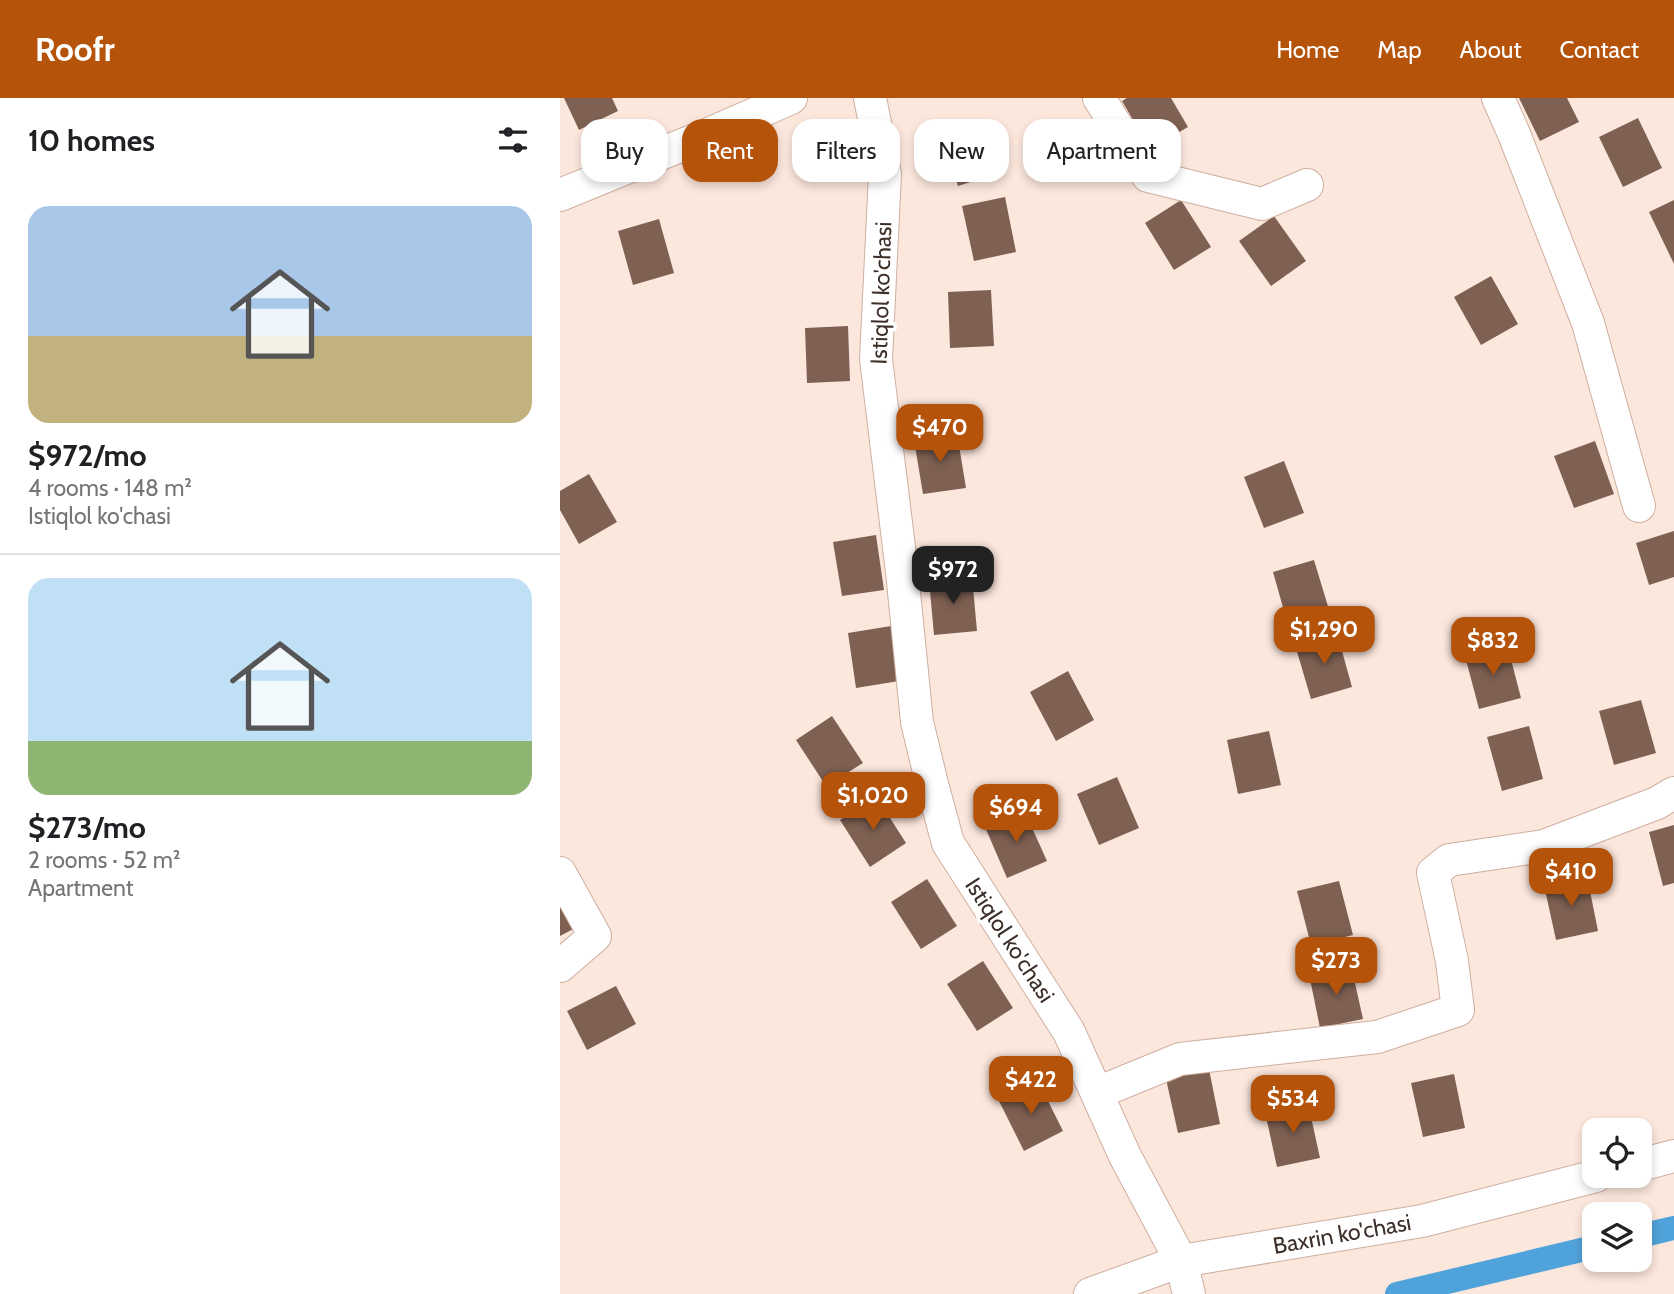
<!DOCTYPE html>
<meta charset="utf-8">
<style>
body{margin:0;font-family:Cabin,sans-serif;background:#f2f2f2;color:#202124;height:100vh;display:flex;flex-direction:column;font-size:26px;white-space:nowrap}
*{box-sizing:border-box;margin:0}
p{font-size:23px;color:#757577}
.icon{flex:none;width:38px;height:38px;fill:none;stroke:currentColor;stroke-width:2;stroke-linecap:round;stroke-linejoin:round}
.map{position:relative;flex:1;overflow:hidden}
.side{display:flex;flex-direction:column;background:#fff;width:560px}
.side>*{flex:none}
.hud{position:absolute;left:21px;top:21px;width:665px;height:63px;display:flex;gap:14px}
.fabs{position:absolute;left:1022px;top:1020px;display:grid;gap:14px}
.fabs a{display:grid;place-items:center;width:70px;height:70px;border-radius:14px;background:#fff;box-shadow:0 4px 10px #0003;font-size:35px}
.price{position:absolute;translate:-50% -60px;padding:0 16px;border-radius:14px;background:#b45309;color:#fff;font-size:23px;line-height:46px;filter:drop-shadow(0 2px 4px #0008)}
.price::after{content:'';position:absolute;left:50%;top:42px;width:21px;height:16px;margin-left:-10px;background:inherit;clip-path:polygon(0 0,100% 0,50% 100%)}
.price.selected{background:#222;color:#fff}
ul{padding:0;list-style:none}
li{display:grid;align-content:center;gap:14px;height:371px;padding:0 28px}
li+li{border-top:2px solid #e0e0e0}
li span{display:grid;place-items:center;height:217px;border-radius:21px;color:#555}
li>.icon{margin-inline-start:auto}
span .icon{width:126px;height:126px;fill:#fffc;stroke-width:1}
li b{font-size:30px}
h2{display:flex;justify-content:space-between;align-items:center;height:84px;padding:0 28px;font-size:30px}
.tag{padding:0 24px;border-radius:21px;background:#fff;box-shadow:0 4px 10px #0003;font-size:24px;line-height:63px}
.tag.selected{background:#b45309;color:#fff}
header{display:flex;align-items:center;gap:42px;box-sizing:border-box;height:98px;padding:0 35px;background:#b45309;color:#fff}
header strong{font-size:33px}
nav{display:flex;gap:38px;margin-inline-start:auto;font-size:24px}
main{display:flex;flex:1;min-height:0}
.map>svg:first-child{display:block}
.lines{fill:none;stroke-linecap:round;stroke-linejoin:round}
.canal{stroke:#50a3da;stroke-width:24}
.building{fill:#7f6153}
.minor-casing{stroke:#cfae9f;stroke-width:34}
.minor{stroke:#fff;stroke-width:32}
.labels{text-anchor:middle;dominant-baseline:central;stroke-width:7;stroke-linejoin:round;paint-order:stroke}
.street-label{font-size:23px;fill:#3d2f29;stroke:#fff}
</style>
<header>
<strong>Roofr</strong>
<nav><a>Home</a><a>Map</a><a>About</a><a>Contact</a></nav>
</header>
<main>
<section class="side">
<h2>10 homes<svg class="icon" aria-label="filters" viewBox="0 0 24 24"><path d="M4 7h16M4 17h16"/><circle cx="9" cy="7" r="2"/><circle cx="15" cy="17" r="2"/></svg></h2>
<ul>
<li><span style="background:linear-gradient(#a9c7e8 60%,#c2b280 0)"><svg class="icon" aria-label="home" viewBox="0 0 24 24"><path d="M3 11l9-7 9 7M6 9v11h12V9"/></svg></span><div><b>$972/mo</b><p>4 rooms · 148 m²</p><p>Istiqlol ko'chasi</p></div></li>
<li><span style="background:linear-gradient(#bfe0f5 75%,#8fb573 0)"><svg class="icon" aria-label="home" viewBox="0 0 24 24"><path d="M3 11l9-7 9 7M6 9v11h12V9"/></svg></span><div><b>$273/mo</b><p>2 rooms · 52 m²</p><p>Apartment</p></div></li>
</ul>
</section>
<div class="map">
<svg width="1114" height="1196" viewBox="0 0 1114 1196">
<rect width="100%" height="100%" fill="#fce7dd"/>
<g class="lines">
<!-- canal -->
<path class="canal" d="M1080,1138L1114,1130
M837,1196L1034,1149"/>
</g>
<!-- building -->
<path class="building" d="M4,0H52L58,13L19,32Z
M567,0H611L628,29L590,51L562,3Z
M959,0H1007L1019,24L980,43Z
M1078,20L1102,70L1063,89L1039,39Z
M423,22L439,75L398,88L382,34Z
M445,99L456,154L414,163L402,108Z
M621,102L651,149L614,172L585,125Z
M1114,102V166L1089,114Z
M714,118L746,163L711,188L679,143Z
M99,121L114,175L73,187L58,133Z
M931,178L958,226L921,247L894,199Z
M431,192L434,248L390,250L388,194Z
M288,228L290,283L247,285L245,230Z
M397,335L406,390L363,396L354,342Z
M1035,343L1054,396L1014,410L994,358Z
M724,363L744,415L704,430L684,379Z
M29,376L57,424L19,446L0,412V393Z
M1114,433V479L1089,487L1076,445Z
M316,437L324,492L282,498L273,444Z
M754,462L770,515L728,527L713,474Z
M412,478L417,533L374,537L369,482Z
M331,528L339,583L296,590L288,535Z
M777,535L792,589L751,601L735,547Z
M947,546L961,600L919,611L905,558Z
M508,573L534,622L496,643L470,594Z
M1081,602L1096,655L1054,667L1039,613Z
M272,618L303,665L266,688L236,642Z
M969,628L983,681L942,693L927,639Z
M709,633L721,687L678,696L667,642Z
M557,679L579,730L539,747L517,696Z
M316,698L346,745L310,769L280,722Z
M464,712L487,763L447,780L425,729Z
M1114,727V785L1103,788L1089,734Z
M1027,778L1038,833L996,842L984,787Z
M367,781L397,828L361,851L331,804Z
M779,783L793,837L751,847L737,793Z
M0,791L19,828L0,838Z
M423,863L453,910L417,933L387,886Z
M791,867L803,921L760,930L749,876Z
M56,888L76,926L27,952L7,913Z
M649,971L660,1026L618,1035L606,981Z
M894,976L905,1030L863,1039L851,985Z
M478,983L503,1033L464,1053L439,1003Z
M748,1005L760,1060L717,1069L705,1014Z"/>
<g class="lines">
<!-- minor casing -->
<g class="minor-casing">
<path id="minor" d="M310,0L325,76L316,261L342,474L357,624L372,686L388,745L509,934L565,1058L621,1163L629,1196
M539,0L588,78L702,106L747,87
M938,0L954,36L1028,225L1079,408
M0,97L142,39L231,0
M0,775L35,838L0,868
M537,995L620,961L817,939L898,912L892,863L873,775L889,762L984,748L1097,705L1114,695
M1080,1067L1114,1058
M530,1196L621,1163L862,1123L1036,1078"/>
</g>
<!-- minor -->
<use href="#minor" class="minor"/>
</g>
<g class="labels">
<!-- street labels -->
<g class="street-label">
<text transform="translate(321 195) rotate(-88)">Istiqlol ko'chasi</text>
<text transform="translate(450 842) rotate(57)">Istiqlol ko'chasi</text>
<text transform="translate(782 1136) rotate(-10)">Baxrin ko'chasi</text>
</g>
</g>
</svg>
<div class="fabs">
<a><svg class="icon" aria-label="locate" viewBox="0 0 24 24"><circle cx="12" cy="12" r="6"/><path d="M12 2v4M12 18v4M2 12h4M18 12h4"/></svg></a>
<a><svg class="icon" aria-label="layers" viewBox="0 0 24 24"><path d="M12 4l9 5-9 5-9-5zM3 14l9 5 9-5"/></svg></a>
</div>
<b class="price" style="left:380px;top:366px">$470</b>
<b class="price selected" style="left:393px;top:508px">$972</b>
<b class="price" style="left:764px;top:568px">$1,290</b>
<b class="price" style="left:933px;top:579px">$832</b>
<b class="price" style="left:313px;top:734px">$1,020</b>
<b class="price" style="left:456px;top:746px">$694</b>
<b class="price" style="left:1011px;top:810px">$410</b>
<b class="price" style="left:776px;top:899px">$273</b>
<b class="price" style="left:471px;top:1018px">$422</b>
<b class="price" style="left:733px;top:1037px">$534</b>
<div class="hud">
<a class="tag">Buy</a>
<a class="tag selected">Rent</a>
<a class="tag">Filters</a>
<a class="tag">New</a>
<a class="tag">Apartment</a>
</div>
</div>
</main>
